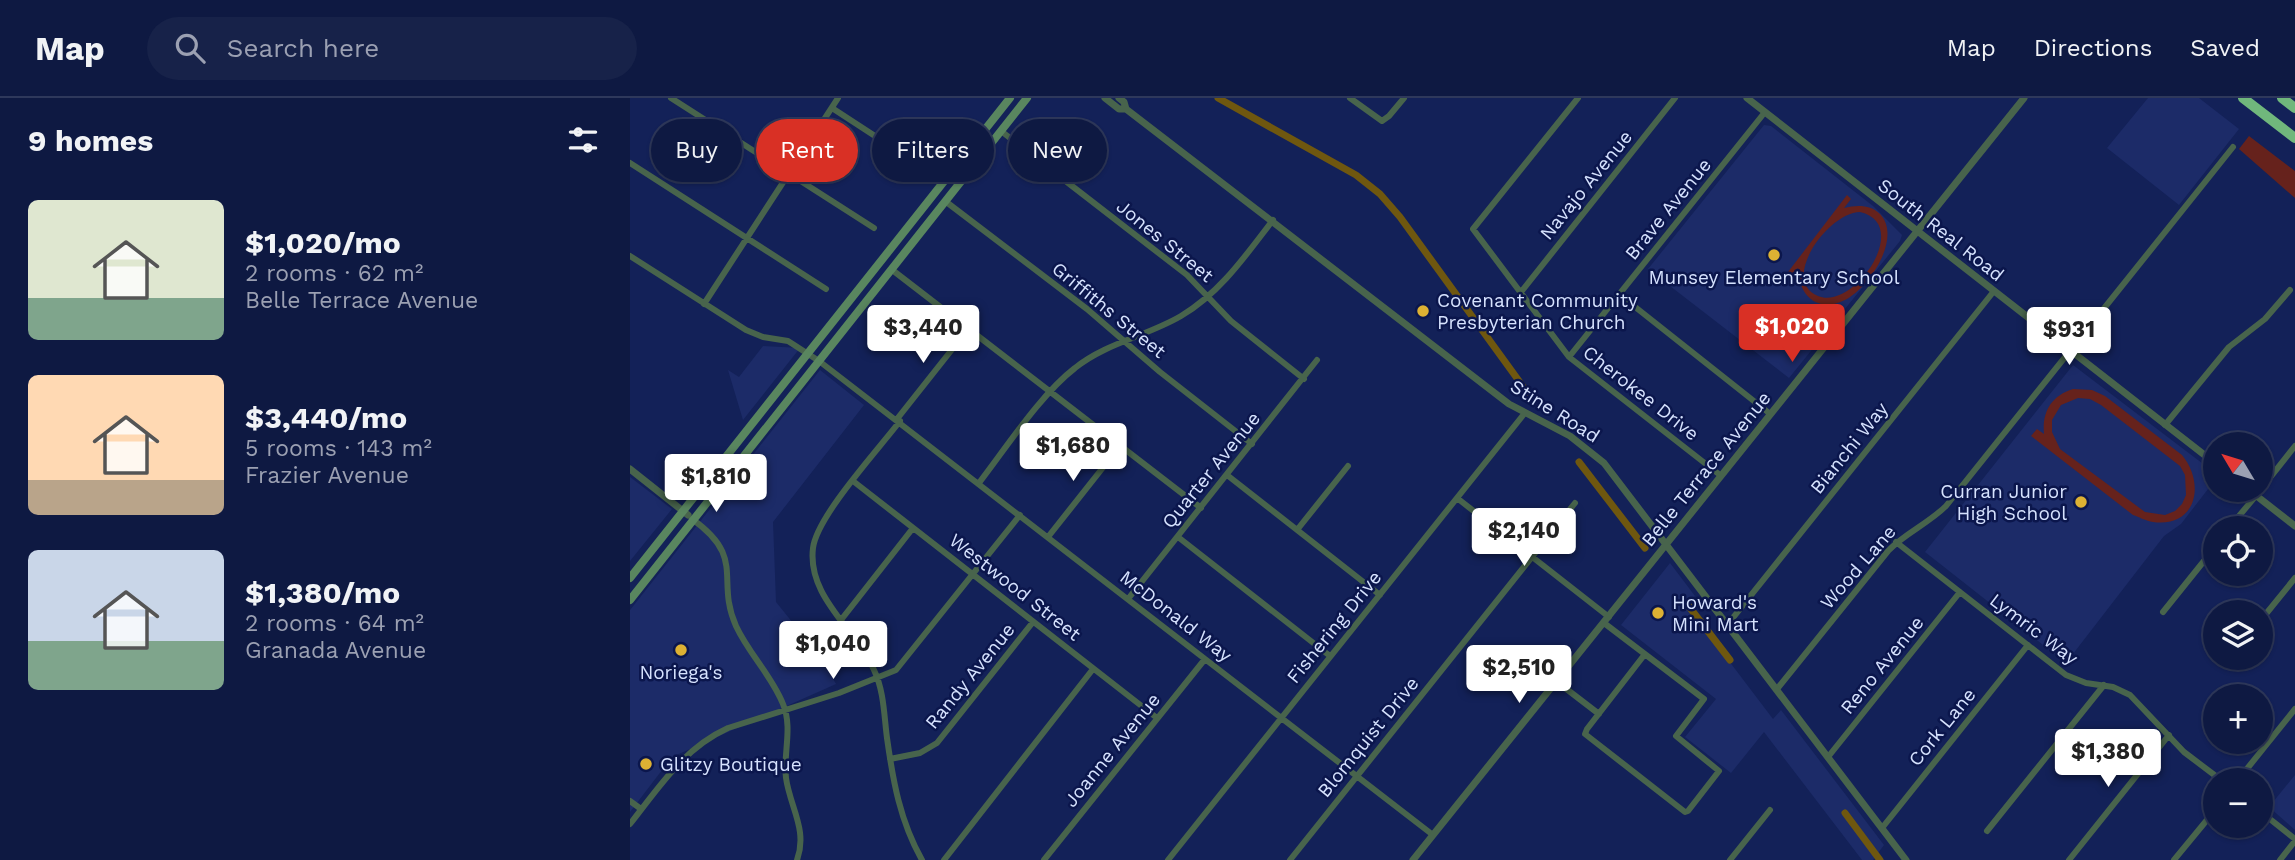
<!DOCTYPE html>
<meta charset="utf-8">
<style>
body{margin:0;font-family:"Work Sans",sans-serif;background:#172249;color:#f1f3f6;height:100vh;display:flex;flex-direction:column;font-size:26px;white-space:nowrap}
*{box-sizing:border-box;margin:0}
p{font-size:23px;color:#9ba0b2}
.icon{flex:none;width:38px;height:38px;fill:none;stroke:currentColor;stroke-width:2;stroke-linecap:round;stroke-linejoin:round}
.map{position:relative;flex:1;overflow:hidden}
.sheet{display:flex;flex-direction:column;background:#0e1942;width:630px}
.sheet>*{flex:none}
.hud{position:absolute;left:21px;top:21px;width:665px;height:63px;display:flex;gap:14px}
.needle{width:46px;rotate:308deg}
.tools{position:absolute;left:1573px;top:334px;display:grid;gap:14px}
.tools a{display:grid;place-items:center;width:70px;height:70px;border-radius:50%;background:#0e1942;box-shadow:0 2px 5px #0004,0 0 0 2px #2e385b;font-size:35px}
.price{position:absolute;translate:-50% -60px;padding:0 16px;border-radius:7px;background:#fff;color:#222;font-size:23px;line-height:46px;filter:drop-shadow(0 2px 4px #0008)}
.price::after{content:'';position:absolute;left:50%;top:42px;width:21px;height:16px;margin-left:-10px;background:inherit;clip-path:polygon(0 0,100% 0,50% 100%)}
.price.on{background:#d93025;color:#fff}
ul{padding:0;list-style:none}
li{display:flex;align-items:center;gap:21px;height:175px;padding:0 28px}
li span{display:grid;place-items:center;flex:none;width:196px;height:140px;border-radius:10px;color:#555}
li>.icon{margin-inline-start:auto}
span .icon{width:84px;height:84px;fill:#fffc;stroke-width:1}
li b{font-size:30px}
h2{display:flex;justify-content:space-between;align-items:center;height:84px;padding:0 28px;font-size:30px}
.chip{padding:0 24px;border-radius:32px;background:#0e1942;box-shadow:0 2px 5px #0004,0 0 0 2px #2e385b;font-size:24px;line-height:63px}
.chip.on{background:#d93025;color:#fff}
header{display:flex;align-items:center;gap:42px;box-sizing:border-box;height:98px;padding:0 35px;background:#0e1942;border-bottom:2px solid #2e385b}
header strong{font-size:33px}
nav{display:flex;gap:38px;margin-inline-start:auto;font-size:24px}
.search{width:490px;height:63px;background:#172249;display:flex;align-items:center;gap:18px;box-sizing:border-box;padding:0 24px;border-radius:38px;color:#9ba0b2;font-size:26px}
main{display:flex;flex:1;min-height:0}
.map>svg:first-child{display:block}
.built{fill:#1c2b68}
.green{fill:#66221c;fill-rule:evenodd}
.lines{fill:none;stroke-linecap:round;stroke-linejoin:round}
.canal{stroke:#6f570f;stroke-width:7}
.minor{stroke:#48644c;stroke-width:6}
.tertiary{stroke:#48644c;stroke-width:7}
.secondary{stroke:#59865f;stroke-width:8}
.motorway{stroke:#70b77c;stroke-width:10}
.poi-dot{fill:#ddb133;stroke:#0b164c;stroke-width:2.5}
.labels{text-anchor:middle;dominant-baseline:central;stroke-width:5;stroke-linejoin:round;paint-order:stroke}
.street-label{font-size:19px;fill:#d6e2fe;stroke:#0b164c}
.poi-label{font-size:19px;fill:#d6e2fe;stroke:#0b164c;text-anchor:start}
</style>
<header>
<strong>Map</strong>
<div class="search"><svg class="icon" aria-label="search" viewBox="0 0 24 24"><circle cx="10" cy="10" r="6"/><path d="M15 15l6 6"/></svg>Search here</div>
<nav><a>Map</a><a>Directions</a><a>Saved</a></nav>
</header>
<main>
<section class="sheet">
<h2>9 homes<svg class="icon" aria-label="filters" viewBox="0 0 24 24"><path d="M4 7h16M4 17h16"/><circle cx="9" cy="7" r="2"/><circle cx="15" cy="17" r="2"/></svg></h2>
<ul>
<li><span style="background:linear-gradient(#dfe7d0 70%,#7fa58c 0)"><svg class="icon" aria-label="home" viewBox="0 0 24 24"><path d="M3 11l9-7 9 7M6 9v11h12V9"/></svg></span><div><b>$1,020/mo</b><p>2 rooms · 62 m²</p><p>Belle Terrace Avenue</p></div></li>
<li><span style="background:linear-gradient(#ffd9b3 75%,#b9a48a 0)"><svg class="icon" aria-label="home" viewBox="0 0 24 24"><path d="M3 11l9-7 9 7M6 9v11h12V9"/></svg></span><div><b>$3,440/mo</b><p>5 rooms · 143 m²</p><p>Frazier Avenue</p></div></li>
<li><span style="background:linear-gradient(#c9d6e8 65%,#7fa58c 0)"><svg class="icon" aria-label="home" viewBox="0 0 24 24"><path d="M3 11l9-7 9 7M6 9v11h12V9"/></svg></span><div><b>$1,380/mo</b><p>2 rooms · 64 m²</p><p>Granada Avenue</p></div></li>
</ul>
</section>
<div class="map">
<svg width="1665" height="762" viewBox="0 0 1665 762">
<rect width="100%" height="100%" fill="#132158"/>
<!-- built -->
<path class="built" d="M1518,0H1569L1609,31L1549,107L1477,50Z
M1134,27L1141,28L1243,108L1272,137L1270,143L1159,280L1018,171Z
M133,248L170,250L113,322L98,272L109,279Z
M1443,267L1585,375V382L1551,426L1534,438L1436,565L1295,454Z
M190,272L234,307L143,424L146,504L192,561L206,586L42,659L0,714V512Z
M0,379L42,411L0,463Z
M1040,465L1065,498L1055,505L1143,621L1151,612L1254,747L1243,762H1232L1134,634L1101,675L1055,639L1086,601L991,527Z
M1665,677V732L1639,709Z"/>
<!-- green -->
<path class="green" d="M1619,38L1665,73V100L1609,51Z
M1217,97L1221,101L1214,110C1226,107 1240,106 1250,116C1273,140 1238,191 1215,202C1188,216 1168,197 1168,170L1162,177L1158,174ZM1230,114C1283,126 1224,213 1188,198C1149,182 1199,114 1230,114Z
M1443,291L1462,292L1475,298L1552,357C1576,386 1566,430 1523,424C1516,423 1509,419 1503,417L1401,338L1407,331L1414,336C1412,314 1421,298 1443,291ZM1448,300L1460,301L1471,307L1550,368L1555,377L1556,397L1552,406L1545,413L1535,417L1515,414L1430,351L1422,334V322L1431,307Z"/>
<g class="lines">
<!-- canal -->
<path class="canal" d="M588,0L726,77L750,96L770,119L897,294
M949,364L1015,450
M1057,506L1100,562
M1215,715L1250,762"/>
<!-- minor -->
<path class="minor" d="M41,0L244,130
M720,0L752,23L759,18L774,0
M948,0L843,131L939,259L1090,377
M202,10L294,70
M371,33L557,177L601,223L674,281
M0,65L196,191
M315,103L457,211L530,274L622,346
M0,158L116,232L133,239L158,243L189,263L803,737
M261,171L571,410
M891,194L1045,0
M990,197L1139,315
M74,206L208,0
M939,259L1135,14
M267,321L339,230
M270,323C248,352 187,418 183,450C177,499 226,531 244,572C254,593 254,617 257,640C263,683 270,723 292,762
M1535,327L1599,249L1635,221L1660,192
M597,377L750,497
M223,383L527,620
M349,385C376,350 411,296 445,270C476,245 517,238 551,218C590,195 616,157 643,122
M1631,391L1665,348
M827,400L979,519
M62,421C117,460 85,481 106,528C119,556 142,578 153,606C163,630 153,655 156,680C160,709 178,732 167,762
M1599,430L1629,394
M667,432L718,368
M418,439L490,348
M548,439L700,558
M1266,444L1436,577L1456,585L1483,589L1500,597L1554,654L1591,682
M498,501L687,262
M1533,514L1586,448
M211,522L283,430
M1631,522L1665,480
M974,525L1074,601L1046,638L1089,673L1058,713L1055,714L955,636L957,631L1015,556
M1098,526L1364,193
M926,583L969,616
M1147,591L1258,453C1275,435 1298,426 1316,408L1603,49
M1198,659L1330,494
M260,661L290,655L307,645L403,524
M1608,682L1665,611
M0,703L11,711
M1631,714L1665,741
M0,726C30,688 54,650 98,630L209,595L266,572L390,417
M1252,730L1398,547
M1357,733L1474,587
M314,762L463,571
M414,762L575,561
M538,762L894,316
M660,762L945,405
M1100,762L1140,712
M1439,762L1539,637
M1544,762L1586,711
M1650,762L1665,743"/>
<!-- tertiary -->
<path class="tertiary" d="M475,0L489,11H496
M489,0L494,4L496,11L879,306L940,338L974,365L1276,762
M1117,0L1586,366
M0,371L58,417
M1619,392L1665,428
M783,762L1394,0"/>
<!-- secondary -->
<path class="secondary" d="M0,480L380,0
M0,502L397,0"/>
<!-- motorway -->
<path class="motorway" d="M1613,0L1665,40
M1652,0L1665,10"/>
</g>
<!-- markers -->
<g class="poi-dot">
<circle cx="1144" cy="157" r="7"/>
<circle cx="793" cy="213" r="7"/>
<circle cx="1451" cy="404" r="7"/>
<circle cx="1028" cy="515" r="7"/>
<circle cx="51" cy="552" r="7"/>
<circle cx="16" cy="666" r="7"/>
</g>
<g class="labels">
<!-- street labels -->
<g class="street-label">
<text transform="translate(956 87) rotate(-51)">Navajo Avenue</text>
<text transform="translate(1038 111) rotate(-51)">Brave Avenue</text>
<text transform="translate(1311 132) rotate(38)">South Real Road</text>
<text transform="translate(535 143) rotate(39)">Jones Street</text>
<text transform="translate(479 212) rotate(39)">Griffiths Street</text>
<text transform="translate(1011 295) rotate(38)">Cherokee Drive</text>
<text transform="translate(925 313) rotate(32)">Stine Road</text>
<text transform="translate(1219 350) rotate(-51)">Bianchi Way</text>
<text transform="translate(1076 371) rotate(-51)">Belle Terrace Avenue</text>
<text transform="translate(581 372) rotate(-51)">Quarter Avenue</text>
<text transform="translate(1228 469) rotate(-49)">Wood Lane</text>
<text transform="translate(385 489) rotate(38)">Westwood Street</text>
<text transform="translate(546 518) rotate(38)">McDonald Way</text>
<text transform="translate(704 529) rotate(-51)">Fishering Drive</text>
<text transform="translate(1404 531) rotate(37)">Lymric Way</text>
<text transform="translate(1252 567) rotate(-51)">Reno Avenue</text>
<text transform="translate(340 578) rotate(-51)">Randy Avenue</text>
<text transform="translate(1312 629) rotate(-51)">Cork Lane</text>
<text transform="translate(738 639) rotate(-51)">Blomquist Drive</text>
<text transform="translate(482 652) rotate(-51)">Joanne Avenue</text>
</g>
<!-- poi labels -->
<g class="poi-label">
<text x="1144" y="179" text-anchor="middle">Munsey Elementary School</text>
<text x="807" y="202">Covenant Community<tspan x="807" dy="22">Presbyterian Church</tspan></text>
<text x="1437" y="393" text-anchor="end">Curran Junior<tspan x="1437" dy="22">High School</tspan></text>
<text x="1042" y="504">Howard's<tspan x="1042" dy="22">Mini Mart</tspan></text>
<text x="51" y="574" text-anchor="middle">Noriega's</text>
<text x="30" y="666">Glitzy Boutique</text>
</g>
</g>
</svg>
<div class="tools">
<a><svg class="needle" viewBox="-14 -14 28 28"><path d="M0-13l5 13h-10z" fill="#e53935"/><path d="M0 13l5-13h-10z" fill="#9ba0b2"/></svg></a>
<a><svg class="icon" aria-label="locate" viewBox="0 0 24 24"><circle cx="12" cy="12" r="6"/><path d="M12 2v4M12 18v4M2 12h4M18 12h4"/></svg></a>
<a><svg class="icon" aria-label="layers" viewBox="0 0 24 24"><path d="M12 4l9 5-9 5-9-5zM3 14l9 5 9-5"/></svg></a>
<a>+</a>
<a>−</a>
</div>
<b class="price on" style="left:1162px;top:266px">$1,020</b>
<b class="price" style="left:293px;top:267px">$3,440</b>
<b class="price" style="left:1439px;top:269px">$931</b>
<b class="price" style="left:443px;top:385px">$1,680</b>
<b class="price" style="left:86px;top:416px">$1,810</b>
<b class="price" style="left:894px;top:470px">$2,140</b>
<b class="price" style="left:203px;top:583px">$1,040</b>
<b class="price" style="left:889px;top:607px">$2,510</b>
<b class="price" style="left:1478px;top:691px">$1,380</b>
<div class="hud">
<a class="chip">Buy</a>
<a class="chip on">Rent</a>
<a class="chip">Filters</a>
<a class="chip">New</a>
</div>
</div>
</main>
